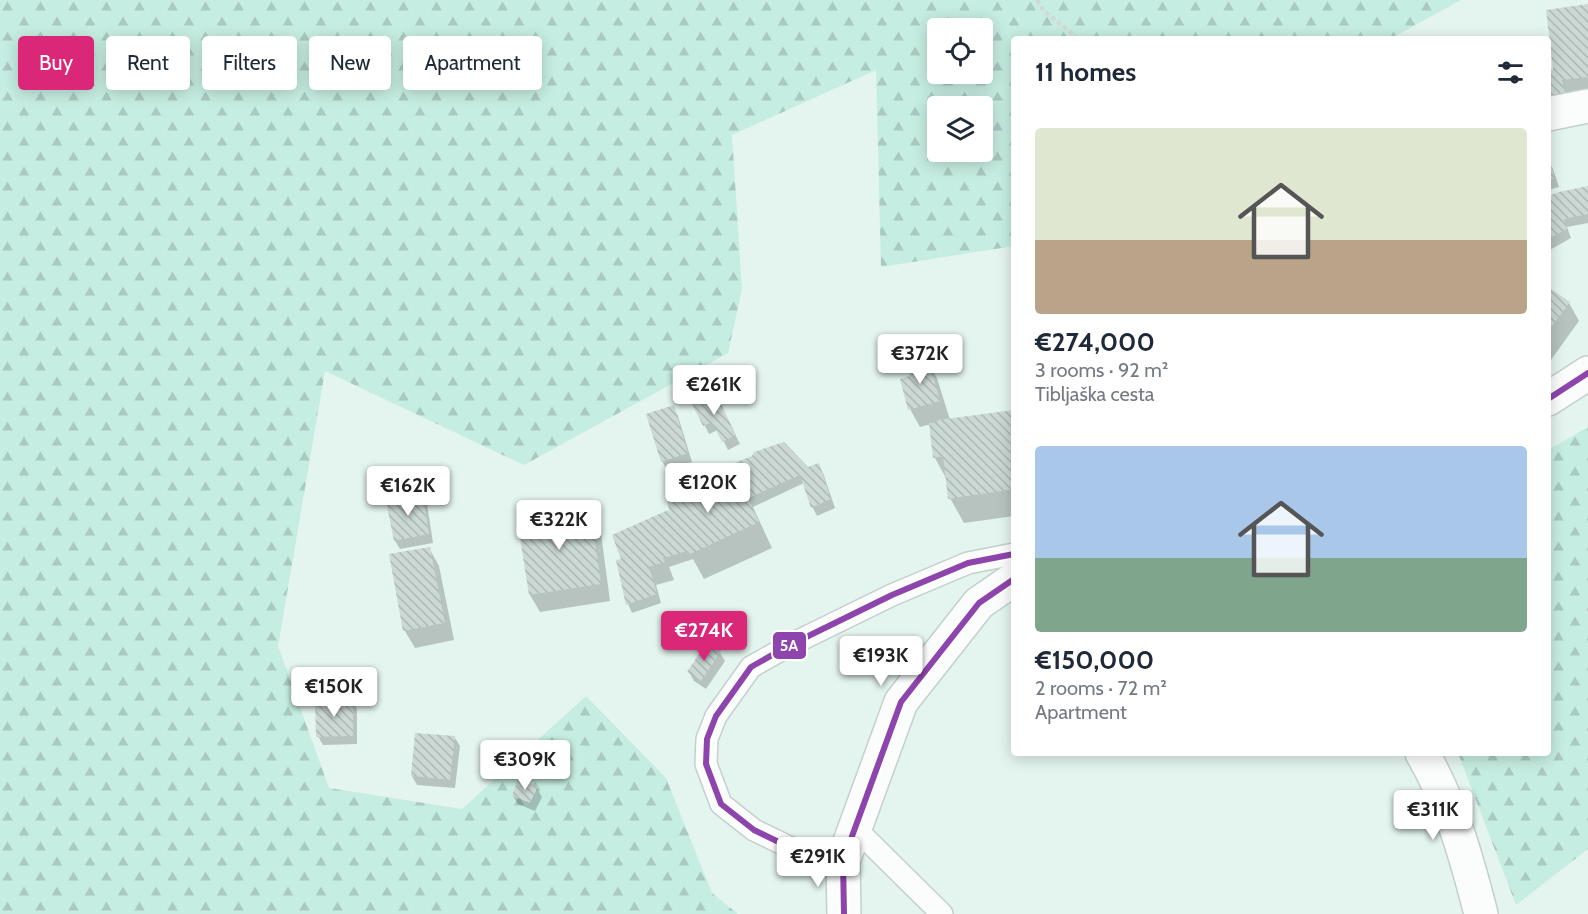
<!DOCTYPE html>
<meta charset="utf-8">
<style>
body{margin:0;font-family:Cabin,sans-serif;background:#f2f2f3;color:#1f2937;height:100vh;display:flex;flex-direction:column;font-size:22px;white-space:nowrap}
*{box-sizing:border-box;margin:0}
p{font-size:20px;color:#747a83}
.icon{flex:none;width:33px;height:33px;fill:none;stroke:currentColor;stroke-width:2;stroke-linecap:round;stroke-linejoin:round}
.map{position:relative;flex:1;overflow:hidden}
.drawer{position:absolute;left:1011px;top:36px;width:540px;height:720px;display:flex;flex-direction:column;background:#fff;border-radius:6px;box-shadow:0 3px 15px #0003}
.drawer>*{flex:none}
.banner{position:absolute;left:18px;top:36px;width:570px;height:54px;display:flex;gap:12px}
.fabs{position:absolute;left:927px;top:18px;display:grid;gap:12px}
.fabs a{display:grid;place-items:center;width:66px;height:66px;border-radius:6px;background:#fff;box-shadow:0 3px 15px #0003;font-size:30px}
.price{position:absolute;translate:-50% -51px;padding:0 14px;border-radius:6px;background:#fff;color:#222;font-size:20px;line-height:39px;filter:drop-shadow(0 2px 3px #0008)}
.price::after{content:'';position:absolute;left:50%;top:36px;width:18px;height:14px;margin-left:-9px;background:inherit;clip-path:polygon(0 0,100% 0,50% 100%)}
.price.selected{background:#db2777;color:#fff}
ul{padding:0;list-style:none}
li{display:grid;align-content:center;gap:12px;height:318px;padding:0 24px}
li span{display:grid;place-items:center;height:186px;border-radius:6px;color:#555}
li>.icon{margin-inline-start:auto}
span .icon{width:108px;height:108px;fill:#fffc;stroke-width:1}
li b{font-size:26px}
h2{display:flex;justify-content:space-between;align-items:center;height:72px;padding:0 24px;font-size:26px}
.tag{padding:0 21px;border-radius:6px;background:#fff;box-shadow:0 3px 15px #0003;font-size:21px;line-height:54px}
.tag.selected{background:#db2777;color:#fff}
.map>svg:first-child{display:block}
.forest{fill:url(#forest-firs);fill-rule:evenodd}
.shadow{fill:#0003}
.building{fill:url(#building-back-hatch)}
.lines{fill:none;stroke-linecap:round;stroke-linejoin:round}
.service-casing{stroke:#c3d0cb;stroke-width:24}
.minor-casing{stroke:#c3d0cb;stroke-width:36}
.tertiary-casing{stroke:#c3d0cb;stroke-width:36}
.path{stroke:#d3d7d6;stroke-width:4;stroke-dasharray:4.5 3;stroke-linecap:butt}
.service{stroke:#fbfdfd;stroke-width:21}
.minor{stroke:#fbfdfd;stroke-width:33}
.tertiary{stroke:#fbfdfd;stroke-width:33}
.bus-1-casing{stroke:#fff;stroke-width:10}
.bus-1{stroke:#8e44ad;stroke-width:6}
.line-badge{stroke:#fff;stroke-width:2}
.badge-label{font-size:16px;text-anchor:middle;font-weight:bold;fill:#fff}
</style>
<div class="map">
<svg width="1588" height="914" viewBox="0 0 1588 914">
<defs>
<pattern id="forest-firs" width="22" height="20" patternUnits="userSpaceOnUse" patternTransform="scale(1.5)"><rect width="22" height="20" fill="#c6ede1"/><path d="M5 1l3.5 6h-7zM16 11l3.5 6h-7z" fill="#a9cac0"/></pattern>
<pattern id="building-back-hatch" width="6" height="6" patternUnits="userSpaceOnUse" patternTransform="scale(1.5)"><rect width="6" height="6" fill="#cbd8d4"/><path d="M-1 5l2 2M0 0l6 6M5-1l2 2" fill="none" stroke="#adb9b5"/></pattern>
</defs>
<rect width="100%" height="100%" fill="#e4f4ef"/>
<!-- forest -->
<path class="forest" d="M0,0H1461L1390,39H1014V246L881,267L876,70L732,135L742,289L728,353L524,465L325,371L278,646L329,788L462,809L586,696L666,778L712,893L738,914H0ZM938,28H982V74H938ZM938,106H982V152H938Z
M1588,427V849L1516,905L1458,753H1548V450Z"/>
<!-- shadow -->
<path class="shadow" d="M1588,6V96L1548,106V71L1553,70Z
M1548,161L1553,169L1559,187L1548,190Z
M1588,188V223L1567,227L1571,238L1548,251V198Z
M1548,288L1569,303L1579,321L1548,364Z
M927,360L937,378L950,420L1014,411V516L964,523L950,498L947,480L935,458L931,424L920,427L910,409L912,377Z
M719,402L740,444L728,450L718,430L709,434L694,404Z
M673,407L678,416L692,462L667,470L662,461Z
M818,464L823,473L835,508L817,516L813,508L804,483L753,507L772,548L704,579L693,559L669,567L674,580L656,585L661,603L632,613L628,604L618,561L623,560L669,515Z
M422,495L427,504L433,543L400,549L395,541Z
M589,509L600,526L610,601L540,612L530,595Z
M429,548L439,566L454,640L415,648L405,631L391,555Z
M720,653L725,661L706,689L694,681L689,672Z
M352,700L357,709V744L323,745L318,736Z
M455,738L460,746L455,788L417,785L412,776Z
M537,788L542,797L535,811L518,804L513,796Z"/>
<!-- building -->
<path class="building" d="M1588,4V77L1562,80L1565,94L1548,97V70L1553,69L1546,10Z
M1548,158L1555,178L1548,180Z
M1588,186V214L1564,219L1567,229L1548,239V196L1559,192Z
M1548,287L1570,302L1548,332Z
M928,358L940,401L908,410L900,379L910,376L907,364Z
M715,392L736,435L722,442L712,422L703,426L692,404Z
M674,405L688,453L661,462L646,414Z
M1014,410V489L948,499L943,456L933,458L929,423L937,422L938,420Z
M784,442L808,467L819,463L831,499L811,508L800,475L748,498L759,522L688,555L687,551L663,558L665,562L649,567L657,594L626,605L616,560L621,559L612,535L668,510L670,513L665,491L752,456L754,452Z
M423,494L429,534L394,541L386,501Z
M590,507L601,584L529,595L517,518Z
M430,547L445,623L403,631L389,554Z
M707,642L721,651L701,681L687,672Z
M353,699V736L316,737L315,702Z
M415,733L455,736L450,780L411,776Z
M518,779L538,787L530,803L512,796Z"/>
<g class="lines">
<!-- service casing -->
<g class="service-casing">
<path id="service" d="M855,828L942,914
M843,861L791,848L754,830L721,804L706,764L707,739L716,716L751,667L790,645L892,595L968,563L1014,554"/>
</g>
<!-- minor casing -->
<g class="minor-casing">
<path id="minor" d="M1548,114L1588,106
M1422,753C1451,802 1467,859 1481,914"/>
</g>
<!-- tertiary casing -->
<g class="tertiary-casing">
<path id="tertiary" d="M1548,399L1588,373
M844,914L843,861L901,702L979,603L1014,579"/>
</g>
<!-- path -->
<path class="path" d="M1037,0L1044,11L1079,39"/>
<!-- service -->
<use href="#service" class="service"/>
<!-- minor -->
<use href="#minor" class="minor"/>
<!-- tertiary -->
<use href="#tertiary" class="tertiary"/>
<!-- bus-1 casing -->
<g class="bus-1-casing">
<path id="bus-1" d="M1548,399L1588,373
M843,861L791,848L754,830L721,804L706,764L707,739L716,716L751,667L790,645L892,595L968,563L1014,554
M844,914L843,861L901,702L979,603L1014,579"/>
</g>
<!-- bus-1 -->
<use href="#bus-1" class="bus-1"/>
</g>
<rect class="line-badge" x="772" y="631" width="35" height="29" rx="6" fill="#8e44ad"/>
<g class="badge-label">
<text x="789" y="651">5A</text>
</g>
</svg>
<div class="fabs">
<a><svg class="icon" aria-label="locate" viewBox="0 0 24 24"><circle cx="12" cy="12" r="6"/><path d="M12 2v4M12 18v4M2 12h4M18 12h4"/></svg></a>
<a><svg class="icon" aria-label="layers" viewBox="0 0 24 24"><path d="M12 4l9 5-9 5-9-5zM3 14l9 5 9-5"/></svg></a>
</div>
<b class="price" style="left:920px;top:385px">€372K</b>
<b class="price" style="left:714px;top:416px">€261K</b>
<b class="price" style="left:708px;top:514px">€120K</b>
<b class="price" style="left:408px;top:517px">€162K</b>
<b class="price" style="left:559px;top:551px">€322K</b>
<b class="price selected" style="left:704px;top:662px">€274K</b>
<b class="price" style="left:881px;top:687px">€193K</b>
<b class="price" style="left:334px;top:718px">€150K</b>
<b class="price" style="left:525px;top:791px">€309K</b>
<b class="price" style="left:1433px;top:841px">€311K</b>
<b class="price" style="left:818px;top:888px">€291K</b>
<div class="banner">
<a class="tag selected">Buy</a>
<a class="tag">Rent</a>
<a class="tag">Filters</a>
<a class="tag">New</a>
<a class="tag">Apartment</a>
</div>
<section class="drawer">
<h2>11 homes<svg class="icon" aria-label="filters" viewBox="0 0 24 24"><path d="M4 7h16M4 17h16"/><circle cx="9" cy="7" r="2"/><circle cx="15" cy="17" r="2"/></svg></h2>
<ul>
<li><span style="background:linear-gradient(#dfe7d0 60%,#b9a48a 0)"><svg class="icon" aria-label="home" viewBox="0 0 24 24"><path d="M3 11l9-7 9 7M6 9v11h12V9"/></svg></span><div><b>€274,000</b><p>3 rooms · 92 m²</p><p>Tibljaška cesta</p></div></li>
<li><span style="background:linear-gradient(#a9c7e8 60%,#7fa58c 0)"><svg class="icon" aria-label="home" viewBox="0 0 24 24"><path d="M3 11l9-7 9 7M6 9v11h12V9"/></svg></span><div><b>€150,000</b><p>2 rooms · 72 m²</p><p>Apartment</p></div></li>
</ul>
</section>
</div>
